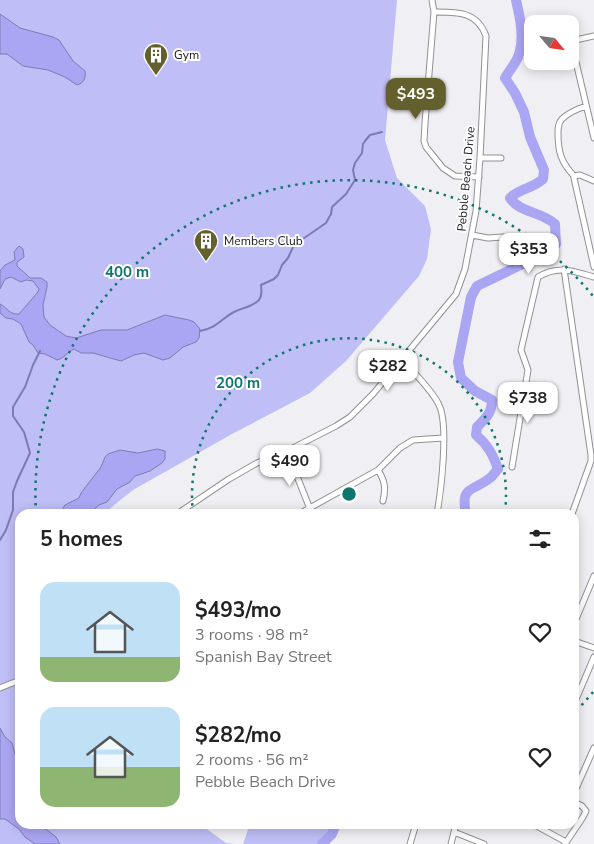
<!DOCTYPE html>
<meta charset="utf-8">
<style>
body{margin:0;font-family:"Nunito Sans",sans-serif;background:#f6f6f6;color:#222;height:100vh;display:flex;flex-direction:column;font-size:19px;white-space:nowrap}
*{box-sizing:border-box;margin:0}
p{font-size:16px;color:#767676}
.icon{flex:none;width:28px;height:28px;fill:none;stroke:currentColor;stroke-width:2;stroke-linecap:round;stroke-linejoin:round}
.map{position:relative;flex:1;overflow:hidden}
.drawer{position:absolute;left:15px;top:509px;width:564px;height:320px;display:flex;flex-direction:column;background:#fff;border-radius:15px;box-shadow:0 2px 12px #0003}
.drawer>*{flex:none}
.needle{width:32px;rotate:119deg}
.fabs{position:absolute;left:524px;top:15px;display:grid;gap:10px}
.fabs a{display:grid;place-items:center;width:55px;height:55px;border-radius:10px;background:#fff;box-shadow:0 2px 12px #0003;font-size:25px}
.price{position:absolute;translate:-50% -42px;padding:0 11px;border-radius:10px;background:#fff;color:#222;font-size:16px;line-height:32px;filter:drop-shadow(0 1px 2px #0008)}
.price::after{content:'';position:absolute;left:50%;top:30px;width:15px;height:11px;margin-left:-8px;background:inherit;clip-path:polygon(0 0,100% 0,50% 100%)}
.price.current{background:#63602d;color:#fff}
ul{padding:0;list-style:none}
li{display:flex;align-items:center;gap:15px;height:125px;padding:0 25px}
li span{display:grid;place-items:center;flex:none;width:140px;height:100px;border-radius:15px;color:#555}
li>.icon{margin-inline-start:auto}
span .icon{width:60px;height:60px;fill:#fffc;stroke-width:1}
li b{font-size:21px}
h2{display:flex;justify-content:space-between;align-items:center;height:60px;padding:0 25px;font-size:21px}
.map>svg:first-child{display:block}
.green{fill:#bfbef6}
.water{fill:#aaa6f3;stroke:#7e7bb2}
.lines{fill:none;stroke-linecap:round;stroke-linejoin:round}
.stream{stroke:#7e7bb2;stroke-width:2}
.river{stroke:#aaa6f3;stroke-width:10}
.street-casing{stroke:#919195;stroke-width:7}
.street{stroke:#fff;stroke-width:5}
.ring{fill:none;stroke:#0f766e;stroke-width:2.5;stroke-dasharray:2.5 5}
.labels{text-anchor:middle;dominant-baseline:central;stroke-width:4;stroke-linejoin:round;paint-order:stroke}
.poi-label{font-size:12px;fill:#18181a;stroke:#fefeff;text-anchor:start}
.street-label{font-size:12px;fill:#18181a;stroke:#fefeff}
.centre{fill:#0f766e;stroke:#fefeff;stroke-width:2.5}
.ring-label{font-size:15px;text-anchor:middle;font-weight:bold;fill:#0f766e;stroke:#fefeff;stroke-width:4;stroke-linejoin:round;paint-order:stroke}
</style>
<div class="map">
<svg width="594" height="844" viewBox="0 0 594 844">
<rect width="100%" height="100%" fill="#f0f0f4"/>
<!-- green -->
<path class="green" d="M0,0H397L385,140L397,178L425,206L431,229L427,259L419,276L346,361L310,393L232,434L133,490L103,514H20V587L16,604L20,609V824H200L226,843L234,844H0Z
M250,824H336L332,834L322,844H243Z"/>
<!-- water -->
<path class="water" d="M0,14L20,28L53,37L59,40L73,61L85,71C86,78 84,83 77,85L65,77L48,70L23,66L7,54H0Z
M19,246L23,249L24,257L17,262V266L30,278H41L47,282V287L43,305L44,317L50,325L66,336L76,338L101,330H127L165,315L189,320L194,322L200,329L199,338L196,342L183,347L170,358L163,360L144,353L134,355L121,361L93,353H81L74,349C67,352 65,358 57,360L45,354L38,353L33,345L29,342L21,324L13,319L6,318L0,313V304C8,308 9,315 19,314L38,292L39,289L33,281L26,280L21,282L11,277L5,279L0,289V271L5,265L15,260L14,252Z
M157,449L165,451V459L162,463L150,471L135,476L130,482L117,489L107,502L99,505L89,514H60L65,505L79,498L81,493L101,467L105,457L108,454L120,450L138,453Z
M0,728L5,737L12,743L15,754L20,758V824H39L56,837L60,844H35L25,837L19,829L5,819H0Z"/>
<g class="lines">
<!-- stream -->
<path class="stream" d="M200,331C219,327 220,319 234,312C242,308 252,307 259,300C263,295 261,290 261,285L274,279L278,275L282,265L288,258L294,245L326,223L331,214L332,207L346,194L355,180L353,170L355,163L362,153L363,144L365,141L370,135L382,132
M0,540L6,530L13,510V492L17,481L30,453L24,432L13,416V407L25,387L33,365L40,351"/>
<!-- river -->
<path class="river" d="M466,514C460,485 473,492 490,478C493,476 495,472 498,469C493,455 488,445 476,435L477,427C486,418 492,413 492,400L475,391L461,378L458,362L471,297L477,286L533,259L547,256L556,244L555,224C540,211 520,213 510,198C520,188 532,189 543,179L544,170L530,137L524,112L515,93L505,78C509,71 515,64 518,57C525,39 520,17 516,0
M322,844L332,834L336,824"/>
<!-- street casing -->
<g class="street-casing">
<path id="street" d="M432,0L434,12L425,123L424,141L426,147L443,168L455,176L479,177
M594,36L571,41L594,138
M480,158H501
M574,176C561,162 558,152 558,133C558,128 558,123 562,119C569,112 577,109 586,106
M594,181L580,175L574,176V178L594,267
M472,235L488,238L503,237
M564,269L591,455V461L572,514
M403,360C413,372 433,391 439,405C449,425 441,491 437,514
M287,451L312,514
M512,467L528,370L521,350L538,277C559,265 572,271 594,277
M378,470C385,481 386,488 383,501
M177,514L229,479L257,463L287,451L336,426L350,417L373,394L456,294L465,269L476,211L480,158L486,36C477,11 457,12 434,12
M299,514L378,470L400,448L413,440L443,438
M574,624L594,576
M574,641L594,648
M0,688L20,680
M574,704L594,657
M574,793L594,748
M533,824L566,842
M454,832L484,844
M410,844L416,824
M451,844L456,824
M565,844L583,817L586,811L582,806L574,802"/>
</g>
<!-- street -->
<use href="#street" class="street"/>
</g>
<!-- distance rings -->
<g class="ring">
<path d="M193 513A157 157 0 1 1 505 513"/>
<path d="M593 692A314 314 0 0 1 575 712M36 513A314 314 0 0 1 593 296"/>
</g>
<!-- icons -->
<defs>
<g id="building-pin" transform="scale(1.25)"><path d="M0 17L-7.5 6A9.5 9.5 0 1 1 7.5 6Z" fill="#63602d" stroke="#fefeff"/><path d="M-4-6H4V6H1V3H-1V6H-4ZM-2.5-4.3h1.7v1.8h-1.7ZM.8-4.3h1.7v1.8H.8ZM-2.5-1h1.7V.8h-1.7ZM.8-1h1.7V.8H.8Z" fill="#fff"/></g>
</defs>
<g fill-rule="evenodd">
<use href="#building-pin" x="156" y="55"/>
<use href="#building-pin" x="206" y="241"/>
</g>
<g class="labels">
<!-- poi labels -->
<g class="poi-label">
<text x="174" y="55">Gym</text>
<text x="224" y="241">Members Club</text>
</g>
<!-- street labels -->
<g class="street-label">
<text transform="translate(466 179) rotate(-85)">Pebble Beach Drive</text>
</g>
</g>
<circle cx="349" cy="494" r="8" class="centre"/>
<g class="ring-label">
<text x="127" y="277">400 m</text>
<text x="238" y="388">200 m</text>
</g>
</svg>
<div class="fabs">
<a><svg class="needle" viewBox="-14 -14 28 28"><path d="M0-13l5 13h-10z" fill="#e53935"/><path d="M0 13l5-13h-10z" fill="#767676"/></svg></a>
</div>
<b class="price current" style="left:416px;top:120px">$493</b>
<b class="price" style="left:529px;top:275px">$353</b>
<b class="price" style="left:388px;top:392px">$282</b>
<b class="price" style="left:528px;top:424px">$738</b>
<b class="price" style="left:290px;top:487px">$490</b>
<section class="drawer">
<h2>5 homes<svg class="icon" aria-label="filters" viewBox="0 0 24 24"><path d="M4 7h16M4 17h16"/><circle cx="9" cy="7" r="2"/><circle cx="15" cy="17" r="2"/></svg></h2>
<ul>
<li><span style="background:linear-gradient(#bfe0f5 75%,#8fb573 0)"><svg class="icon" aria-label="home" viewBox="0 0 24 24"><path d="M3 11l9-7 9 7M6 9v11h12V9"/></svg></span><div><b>$493/mo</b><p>3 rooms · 98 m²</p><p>Spanish Bay Street</p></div><svg class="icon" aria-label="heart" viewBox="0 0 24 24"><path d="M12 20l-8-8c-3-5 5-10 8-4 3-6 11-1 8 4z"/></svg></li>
<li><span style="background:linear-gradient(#bfe0f5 60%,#8fb573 0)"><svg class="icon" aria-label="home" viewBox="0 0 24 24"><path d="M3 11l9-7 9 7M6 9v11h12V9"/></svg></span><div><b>$282/mo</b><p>2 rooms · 56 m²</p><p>Pebble Beach Drive</p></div><svg class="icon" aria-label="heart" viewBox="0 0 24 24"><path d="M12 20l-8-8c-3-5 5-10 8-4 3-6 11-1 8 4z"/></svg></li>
</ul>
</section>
</div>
